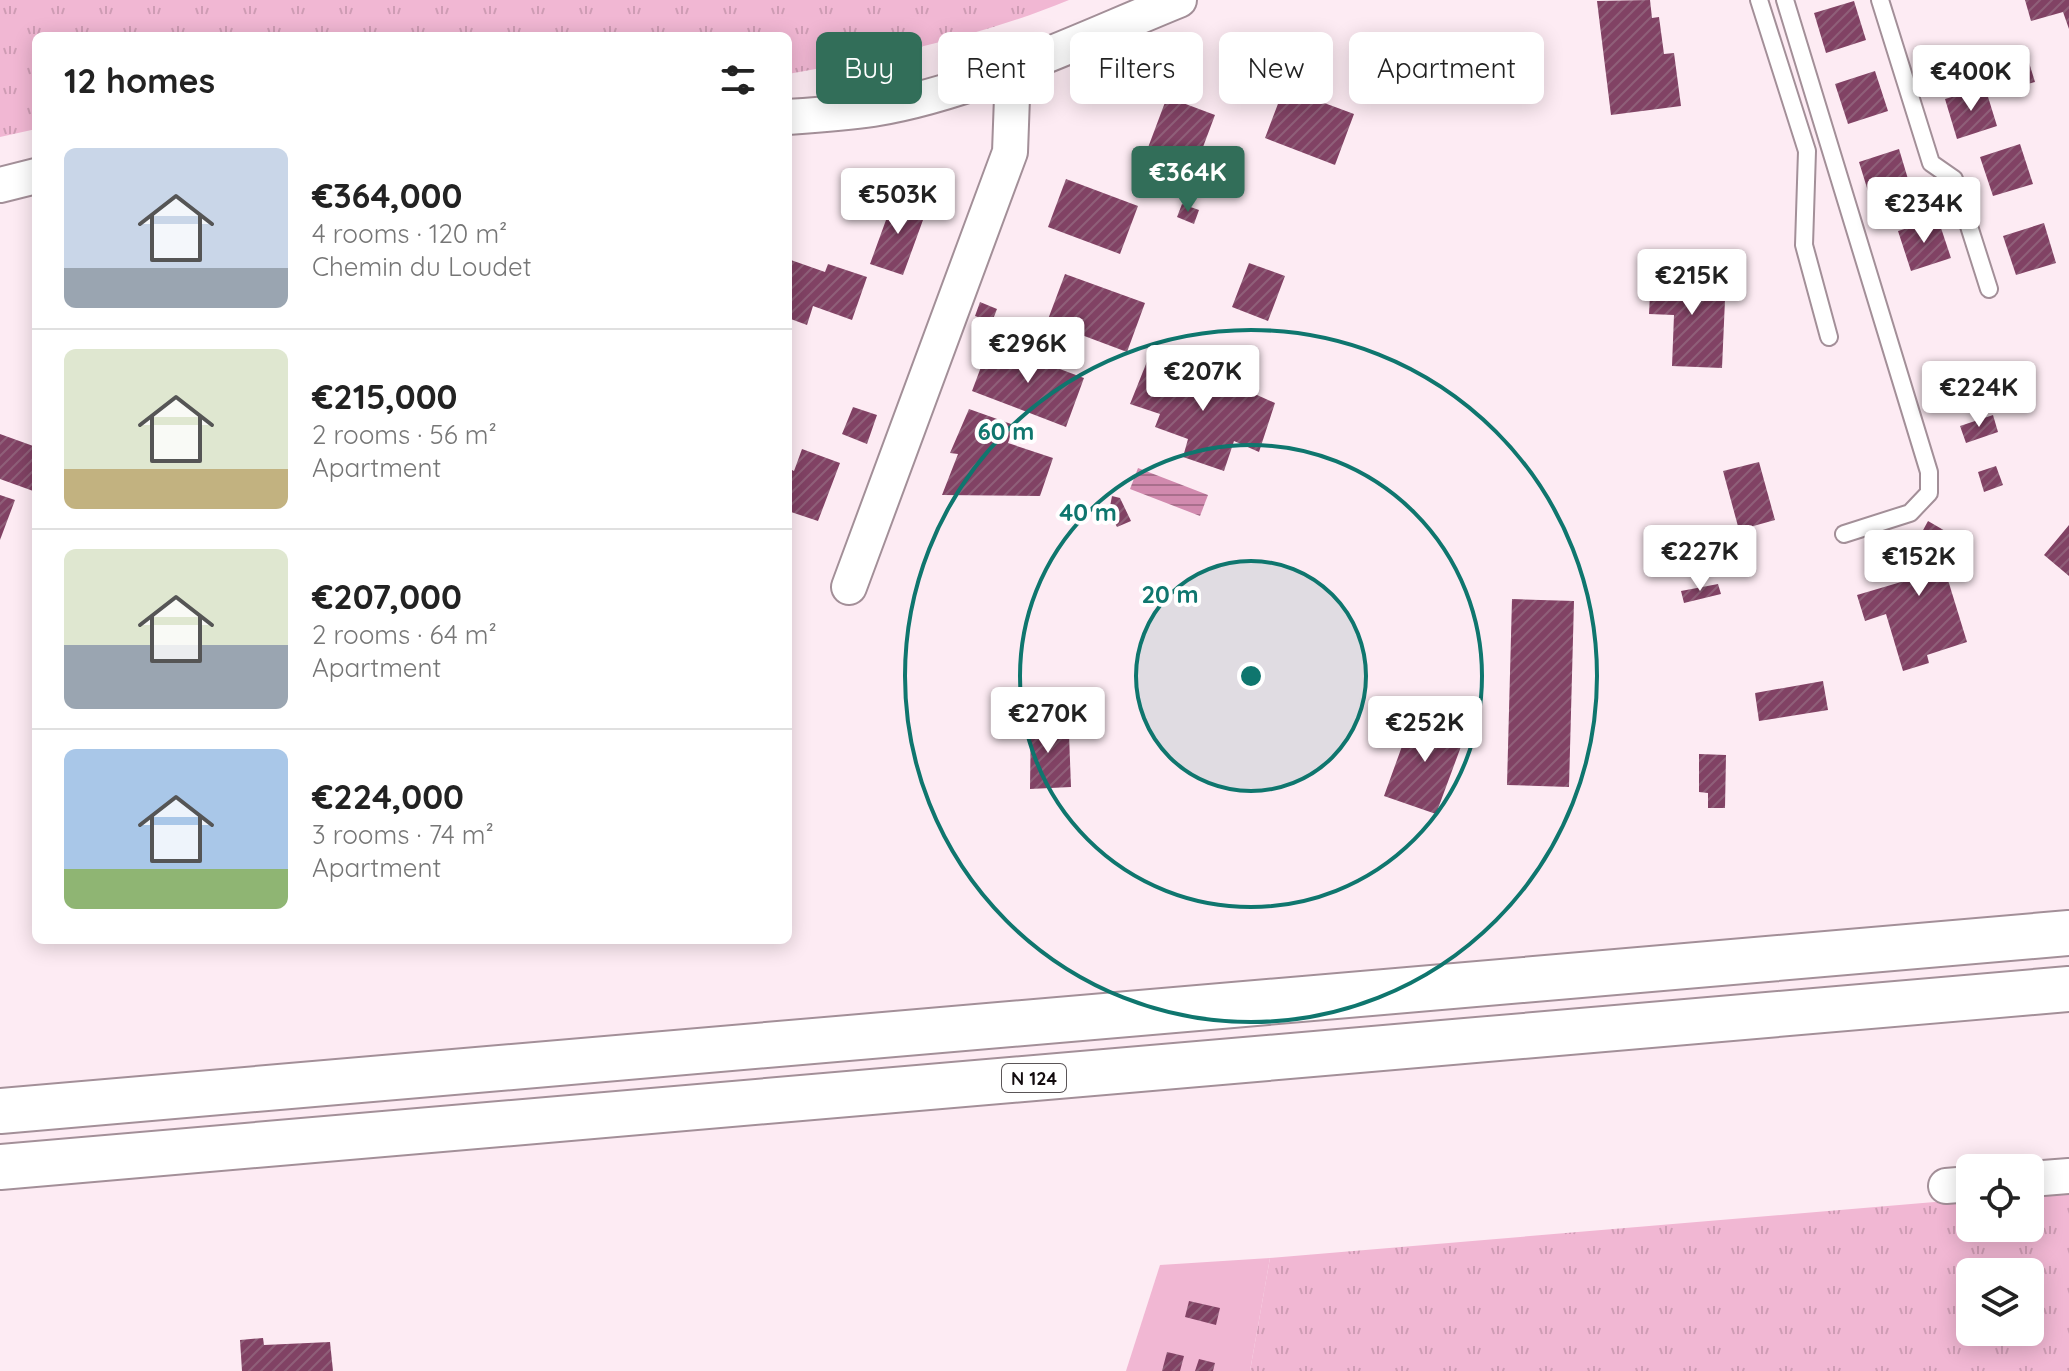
<!DOCTYPE html>
<meta charset="utf-8">
<style>
body{margin:0;font-family:Quicksand,sans-serif;background:#f2f2f2;color:#222;height:100vh;display:flex;flex-direction:column;font-size:30px;white-space:nowrap}
*{box-sizing:border-box;margin:0}
p{font-size:26px;color:#767676}
.icon{flex:none;width:44px;height:44px;fill:none;stroke:currentColor;stroke-width:2;stroke-linecap:round;stroke-linejoin:round}
.map{position:relative;flex:1;overflow:hidden}
.panel{position:absolute;left:32px;top:32px;width:760px;height:912px;display:flex;flex-direction:column;background:#fff;border-radius:12px;box-shadow:0 4px 20px #0003}
.panel>*{flex:none}
.hud{position:absolute;left:816px;top:32px;width:760px;height:72px;display:flex;gap:16px}
.controls{position:absolute;left:1956px;top:1154px;display:grid;gap:16px}
.controls a{display:grid;place-items:center;width:88px;height:88px;border-radius:12px;background:#fff;box-shadow:0 4px 20px #0003;font-size:40px}
.price{position:absolute;translate:-50% -68px;padding:0 18px;border-radius:8px;background:#fff;color:#222;font-size:26px;line-height:52px;filter:drop-shadow(0 2px 4px #0008)}
.price::after{content:'';position:absolute;left:50%;top:48px;width:24px;height:18px;margin-left:-12px;background:inherit;clip-path:polygon(0 0,100% 0,50% 100%)}
.price.active{background:#326e59;color:#fff}
ul{padding:0;list-style:none}
li{display:flex;align-items:center;gap:24px;height:200px;padding:0 32px}
li+li{border-top:2px solid #e0e0e0}
li span{display:grid;place-items:center;flex:none;width:224px;height:160px;border-radius:12px;color:#555}
li>.icon{margin-inline-start:auto}
span .icon{width:96px;height:96px;fill:#fffc;stroke-width:1}
li b{font-size:34px}
h2{display:flex;justify-content:space-between;align-items:center;height:96px;padding:0 32px;font-size:34px}
.chip{padding:0 28px;border-radius:12px;background:#fff;box-shadow:0 4px 20px #0003;font-size:28px;line-height:72px}
.chip.active{background:#326e59;color:#fff}
.map>svg:first-child{display:block}
.grass{fill:url(#grass-tufts);fill-rule:evenodd}
.garden{fill:#f1b7d3}
.water{fill:url(#water-rules)}
.building{fill:url(#building-hatch)}
.lines{fill:none;stroke-linecap:round;stroke-linejoin:round}
.service-casing{stroke:#a38f98;stroke-width:20}
.minor-casing{stroke:#a38f98;stroke-width:38}
.trunk-casing{stroke:#a38f98;stroke-width:48}
.service{stroke:#fff;stroke-width:16}
.minor{stroke:#fff;stroke-width:34}
.trunk{stroke:#fff;stroke-width:44}
.ring{fill:none;stroke:#0f766e;stroke-width:4}
.labels{text-anchor:middle;dominant-baseline:central;stroke-width:8;stroke-linejoin:round;paint-order:stroke}
.shield{fill:#fff;stroke:#5a5557;stroke-width:2}
.shield-label{font-size:18px;font-weight:bold;fill:#130c0f}
.centre{fill:#0f766e;stroke:#fff;stroke-width:4}
.ring-label{font-size:24px;text-anchor:middle;font-weight:bold;fill:#0f766e;stroke:#fff;stroke-width:8;stroke-linejoin:round;paint-order:stroke}
</style>
<div class="map">
<svg width="2069" height="1371" viewBox="0 0 2069 1371">
<defs>
<pattern id="grass-tufts" width="24" height="20" patternUnits="userSpaceOnUse" patternTransform="scale(2)"><rect width="24" height="20" fill="#f1b7d3"/><path d="M3 7l-1-3M5 7V3M7 7l1-3M15 17l-1-3M17 17v-4M19 17l1-3" fill="none" stroke="#ce9cb4"/></pattern>
<pattern id="water-rules" width="6" height="5" patternUnits="userSpaceOnUse" patternTransform="scale(2)"><rect width="6" height="5" fill="#d18aae"/><path d="M0 2.5h6" fill="none" stroke="#a86f8c"/></pattern>
<pattern id="building-hatch" width="6" height="6" patternUnits="userSpaceOnUse" patternTransform="scale(2)"><rect width="6" height="6" fill="#814264"/><path d="M-1 1l2-2M0 6l6-6M5 7l2-2" fill="none" stroke="#8f5f79"/></pattern>
</defs>
<rect width="100%" height="100%" fill="#fdebf3"/>
<!-- grass -->
<path class="grass" d="M0,0H1069C979,37 884,57 788,74V36H36V129L0,137Z
M2069,1191V1371H1250L1270,1258L1970,1199V1228H2030V1194ZM1970,1272H2030V1332H1970Z"/>
<!-- garden -->
<path class="garden" d="M1270,1258L1250,1371H1126L1160,1265Z"/>
<!-- water -->
<path class="water" d="M1138,468L1208,495L1200,516L1130,489Z"/>
<!-- building -->
<path class="building" d="M1650,0L1652,18L1659,17L1664,54L1674,53L1681,106L1611,115L1597,1Z
M2025,0H2069V29L2063,12L2031,21Z
M1854,1L1866,40L1826,53L1814,13Z
M2027,56L2035,82L2020,86L2012,61Z
M1875,71L1888,111L1848,124L1835,84Z
M1985,87L1997,126L1957,139L1945,99Z
M1284,88L1354,114L1335,165L1265,138Z
M1167,97L1215,115L1188,187L1140,169Z
M2020,144L2033,184L1993,196L1980,157Z
M1899,149L1911,189L1871,201L1859,162Z
M1066,179L1138,206L1120,254L1048,227Z
M894,198L927,209L903,275L870,264Z
M1182,204L1199,210L1194,224L1177,217Z
M1938,219L1951,258L1911,271L1898,231Z
M2044,223L2056,263L2016,275L2003,236Z
M788,259L825,272L828,264L867,277L852,320L813,306L807,325L788,318Z
M1249,263L1285,276L1268,321L1232,307Z
M1065,274L1145,303L1127,352L1047,322Z
M1651,274L1726,277L1722,368L1672,366L1674,315L1649,314Z
M980,302L997,309L992,322L975,316Z
M990,343L1084,378L1066,427L972,391Z
M1150,354L1176,363L1185,382L1222,389L1226,381L1275,403L1259,452L1234,441L1224,471L1183,457L1188,439L1155,427L1160,414L1130,404Z
M853,407L877,415L867,444L842,434Z
M969,409L1014,425L1008,443L1053,458L1040,496L942,495L958,454L950,453Z
M1993,415L1998,432L1966,443L1960,426Z
M0,434L36,447V492L0,479Z
M802,449L840,463L818,521L788,511V468L794,471Z
M1759,462L1775,520L1739,530L1723,471Z
M1996,466L2003,485L1984,492L1978,472Z
M0,495L15,500L0,540Z
M1112,496L1120,498L1131,521L1117,527L1109,512Z
M1928,521L1959,539L1944,567L1967,642L1927,655L1929,663L1903,671L1886,614L1865,621L1857,595L1901,582L1896,562L1882,554L1893,533L1915,545Z
M2069,525V576L2044,555Z
M1718,584L1721,594L1684,603L1681,591Z
M1512,599L1574,601L1569,787L1507,785Z
M1823,681L1828,710L1759,721L1755,693Z
M1031,710H1050L1048,734H1069L1071,787L1030,789Z
M1414,713L1466,733L1436,814L1384,796Z
M1699,754L1726,755L1725,808H1708V793L1699,792Z
M1189,1301L1220,1308L1216,1325L1185,1317Z
M263,1338L264,1345L330,1342L333,1371H242L240,1340Z
M1167,1352L1184,1356L1180,1371H1162Z
M1199,1359L1215,1363L1213,1371H1195Z"/>
<g class="lines">
<!-- service casing -->
<g class="service-casing">
<path id="service" d="M1759,0L1807,151L1804,245L1829,337
M1785,0L1929,472V493L1910,513L1844,534
M1880,0L1931,163L1954,179L1989,289"/>
</g>
<!-- minor casing -->
<g class="minor-casing">
<path id="minor" d="M788,117C816,115 845,113 873,109C973,93 1085,38 1179,0
M0,185L36,176
M849,587L1010,152L1012,97L1004,70
M2030,1179L2069,1176
M1946,1186L1970,1184"/>
</g>
<!-- trunk casing -->
<g class="trunk-casing">
<path id="trunk" d="M0,1111L2069,933
M0,1167L2069,989"/>
</g>
<!-- service -->
<use href="#service" class="service"/>
<!-- minor -->
<use href="#minor" class="minor"/>
<!-- trunk -->
<use href="#trunk" class="trunk"/>
</g>
<!-- distance rings -->
<circle cx="1251" cy="676" r="115" fill="#0f766e" fill-opacity=".12"/>
<g class="ring">
<circle cx="1251" cy="676" r="115"/>
<circle cx="1251" cy="676" r="231"/>
<circle cx="1251" cy="676" r="346"/>
</g>
<g class="labels">
<!-- shield labels -->
<rect class="shield" x="1002" y="1064" width="64" height="28" rx="6"/>
<g class="shield-label">
<text x="1034" y="1078">N 124</text>
</g>
</g>
<circle cx="1251" cy="676" r="12" class="centre"/>
<g class="ring-label">
<text x="1006" y="440">60 m</text>
<text x="1088" y="521">40 m</text>
<text x="1170" y="603">20 m</text>
</g>
</svg>
<div class="controls">
<a><svg class="icon" aria-label="locate" viewBox="0 0 24 24"><circle cx="12" cy="12" r="6"/><path d="M12 2v4M12 18v4M2 12h4M18 12h4"/></svg></a>
<a><svg class="icon" aria-label="layers" viewBox="0 0 24 24"><path d="M12 4l9 5-9 5-9-5zM3 14l9 5 9-5"/></svg></a>
</div>
<b class="price" style="left:1971px;top:113px">€400K</b>
<b class="price active" style="left:1188px;top:214px">€364K</b>
<b class="price" style="left:898px;top:236px">€503K</b>
<b class="price" style="left:1924px;top:245px">€234K</b>
<b class="price" style="left:1692px;top:317px">€215K</b>
<b class="price" style="left:1028px;top:385px">€296K</b>
<b class="price" style="left:1203px;top:413px">€207K</b>
<b class="price" style="left:1979px;top:429px">€224K</b>
<b class="price" style="left:1700px;top:593px">€227K</b>
<b class="price" style="left:1919px;top:598px">€152K</b>
<b class="price" style="left:1048px;top:755px">€270K</b>
<b class="price" style="left:1425px;top:764px">€252K</b>
<div class="hud">
<a class="chip active">Buy</a>
<a class="chip">Rent</a>
<a class="chip">Filters</a>
<a class="chip">New</a>
<a class="chip">Apartment</a>
</div>
<section class="panel">
<h2>12 homes<svg class="icon" aria-label="filters" viewBox="0 0 24 24"><path d="M4 7h16M4 17h16"/><circle cx="9" cy="7" r="2"/><circle cx="15" cy="17" r="2"/></svg></h2>
<ul>
<li><span style="background:linear-gradient(#c9d6e8 75%,#9aa5b1 0)"><svg class="icon" aria-label="home" viewBox="0 0 24 24"><path d="M3 11l9-7 9 7M6 9v11h12V9"/></svg></span><div><b>€364,000</b><p>4 rooms · 120 m²</p><p>Chemin du Loudet</p></div></li>
<li><span style="background:linear-gradient(#dfe7d0 75%,#c2b280 0)"><svg class="icon" aria-label="home" viewBox="0 0 24 24"><path d="M3 11l9-7 9 7M6 9v11h12V9"/></svg></span><div><b>€215,000</b><p>2 rooms · 56 m²</p><p>Apartment</p></div></li>
<li><span style="background:linear-gradient(#dfe7d0 60%,#9aa5b1 0)"><svg class="icon" aria-label="home" viewBox="0 0 24 24"><path d="M3 11l9-7 9 7M6 9v11h12V9"/></svg></span><div><b>€207,000</b><p>2 rooms · 64 m²</p><p>Apartment</p></div></li>
<li><span style="background:linear-gradient(#a9c7e8 75%,#8fb573 0)"><svg class="icon" aria-label="home" viewBox="0 0 24 24"><path d="M3 11l9-7 9 7M6 9v11h12V9"/></svg></span><div><b>€224,000</b><p>3 rooms · 74 m²</p><p>Apartment</p></div></li>
</ul>
</section>
</div>
